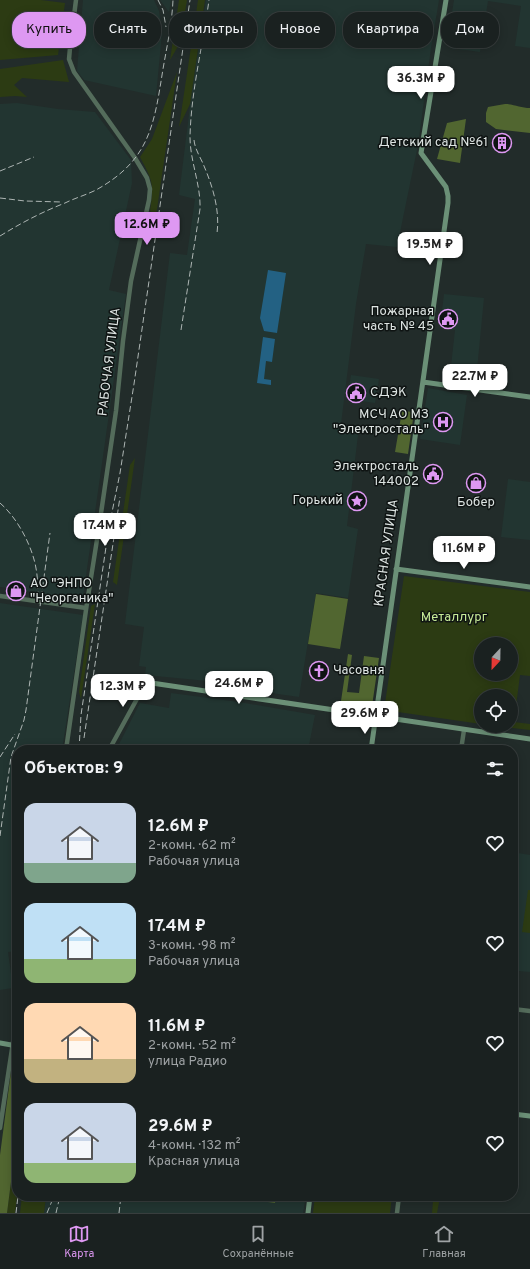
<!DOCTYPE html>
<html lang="ru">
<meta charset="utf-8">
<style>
body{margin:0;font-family:Overpass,sans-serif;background:#272e2d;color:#f1f3f6;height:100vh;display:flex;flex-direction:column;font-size:15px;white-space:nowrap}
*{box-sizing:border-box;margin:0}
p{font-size:13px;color:#9fa3a5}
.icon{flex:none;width:22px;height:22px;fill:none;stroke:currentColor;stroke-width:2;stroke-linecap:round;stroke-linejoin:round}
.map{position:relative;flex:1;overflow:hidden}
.details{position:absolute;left:12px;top:745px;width:506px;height:456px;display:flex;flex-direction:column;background:#1a2120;border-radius:16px;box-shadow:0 2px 10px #0003,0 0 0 1px #383e3e}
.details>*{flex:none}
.banner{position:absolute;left:12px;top:12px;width:506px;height:36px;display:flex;gap:8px}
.needle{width:26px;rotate:202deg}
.tools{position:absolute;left:474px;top:637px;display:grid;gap:8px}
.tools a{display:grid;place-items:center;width:44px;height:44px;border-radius:50%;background:#1a2120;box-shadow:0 2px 10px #0003,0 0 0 1px #383e3e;font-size:20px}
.price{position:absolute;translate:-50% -34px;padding:0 9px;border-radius:8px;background:#fff;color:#222;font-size:13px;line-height:26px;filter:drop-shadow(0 1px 2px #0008)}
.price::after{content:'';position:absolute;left:50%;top:24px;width:12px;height:9px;margin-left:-6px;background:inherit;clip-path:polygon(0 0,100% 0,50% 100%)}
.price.on{background:#de98f2;color:#111}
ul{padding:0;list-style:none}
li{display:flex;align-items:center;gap:12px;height:100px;padding:0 12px}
li span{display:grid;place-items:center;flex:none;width:112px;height:80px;border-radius:12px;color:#555}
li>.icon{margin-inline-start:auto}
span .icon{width:48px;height:48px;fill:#fffc;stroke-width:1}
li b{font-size:17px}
h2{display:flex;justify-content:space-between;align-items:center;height:48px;padding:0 12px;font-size:17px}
.tag{padding:0 14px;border-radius:16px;background:#1a2120;box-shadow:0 2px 10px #0003,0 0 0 1px #383e3e;font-size:14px;line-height:36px}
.tag.on{background:#de98f2;color:#111}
.tab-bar{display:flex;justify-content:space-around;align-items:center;height:56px;border-top:1px solid #383e3e;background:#1a2120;font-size:11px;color:#9fa3a5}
.tab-bar a{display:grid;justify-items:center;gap:2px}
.tab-bar .on{color:#de98f2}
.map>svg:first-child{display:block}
.built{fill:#223531}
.green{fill:#2c3b13;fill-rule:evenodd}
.forest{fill:#516630}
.water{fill:#236183}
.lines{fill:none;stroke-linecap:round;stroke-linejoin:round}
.tertiary{stroke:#546c5b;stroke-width:4.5}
.secondary{stroke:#6b9077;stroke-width:5}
.rail{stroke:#aeb6b4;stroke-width:1;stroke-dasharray:6 3;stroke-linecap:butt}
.labels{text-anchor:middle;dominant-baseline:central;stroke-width:3;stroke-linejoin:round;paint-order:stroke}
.poi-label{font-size:13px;fill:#dee5e3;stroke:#0f1413;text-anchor:end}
.street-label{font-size:13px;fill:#dee5e3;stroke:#0f1413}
.park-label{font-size:13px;fill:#c8eb99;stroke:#0f1413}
</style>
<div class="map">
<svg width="530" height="1213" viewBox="0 0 530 1213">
<rect width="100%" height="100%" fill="#222c2a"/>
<!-- built -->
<path class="built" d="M83,0H154L159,11L162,33L156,96L84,80L77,71Z
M160,0H171L169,12Z
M206,0H439L431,48L418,145L397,247L366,244L356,304L341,424L359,427L347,526L358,529L348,598L316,593L299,697L243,689L232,685L218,682L145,675L146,667L139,666L144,627L125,624L170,253L187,255L195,199L179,195L192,90Z
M454,0H530V48L515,46L521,6L488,1L480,52L451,48L447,43Z
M17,103L58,109L95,112L131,160L132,183L109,290L126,294L83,597L80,600L21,590L20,592L12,591V588L0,587V104Z
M444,294L484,298L477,370L451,366L455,330L440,328Z
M351,375L379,379L375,403L347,399Z
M428,388L467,395L460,445L420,439Z
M508,479L530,482V540L501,537Z
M0,603L83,615L62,750H17V865L15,874L17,875V951L8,952L13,988L0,990Z
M171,693L239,702L315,715L308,750H116L140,703L169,708Z
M518,853L530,855V972L519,971L514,1003H513V883Z
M46,1196H306L303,1213H44Z"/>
<!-- green -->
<path class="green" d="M0,0H41L65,3L58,55L0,60Z
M179,0H187L180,43L170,60Z
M198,0H205L190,104L179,127Z
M63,60L69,82L22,78L14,85L27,97L15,96L0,97V69Z
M177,72L156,216L150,211C154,184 153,181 140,157L152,139Z
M135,458L117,585L113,582L130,465Z
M404,576L530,592V676L520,675L514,722L530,724V730L494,726H511V696H481V724L384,710ZM481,644H511V674H481Z
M95,604L81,699L79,692L91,606Z
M528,890H530V933L522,932Z
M17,1162V1196L15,1213H7L11,1182Z
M22,1196H46L44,1213H20Z
M315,1196H392L390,1213H313Z
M433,1201L439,1202L437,1213H432Z"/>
<!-- forest -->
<path class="forest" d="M505,104C514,104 521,108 530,108V133L496,129L486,122V113L488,107Z
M466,119L460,163L437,159L447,123Z
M402,411L414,412L408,454L395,452Z
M316,594L348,599L340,649L308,644Z
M348,654L352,655L347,692L359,693L364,656L379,658L372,706L341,701Z
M17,1062V1162L11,1182L7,1213H0V1155L12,1064Z
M240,1196H276L275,1203L240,1198Z"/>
<!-- water -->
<path class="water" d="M268,270L286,273L277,333L264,331L260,318Z
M263,337L275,339L272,362L266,361L264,379L271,380V385L257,383Z"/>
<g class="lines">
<!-- tertiary -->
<path class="tertiary" d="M0,596L86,608
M66,750L87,603L99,527L116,411L123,341L131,281L149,200L150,189L147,178L135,158L74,72L69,59L70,48L76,0
M109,750L144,686
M461,750L464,730
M513,1009L530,1011
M0,1128L17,1016
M397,1213L399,1196"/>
<!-- secondary -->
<path class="secondary" d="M423,382L530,397
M396,569L530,587
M145,682L530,739
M371,750L448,203V196L446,187L421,153L446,0
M0,1043L17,1046
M513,1114L530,1116
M308,1213L310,1196"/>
<!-- rail -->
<path class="rail" d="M158,0L163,10L166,27
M194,140C195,150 201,158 204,166C213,187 220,211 217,233
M0,171L34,157
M0,198L25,201L62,202
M0,236C21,223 42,212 65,203C75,198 86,195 96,190C150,160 154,125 163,69C167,46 172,23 173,0
M181,330L200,209C201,185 190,161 190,137C191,91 203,45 209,0
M0,503C15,516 27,537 33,556C37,568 38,582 38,594
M84,738L120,497
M79,750L81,715L109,527L120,473L134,384L190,0
M0,757L15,734
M0,836L11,757L24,720L26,710L50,533
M133,1199V1196
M16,1213L18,1196
M47,1213L54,1196
M56,1213L60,1196
M119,1213L121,1196"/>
</g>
<!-- icons -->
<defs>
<g id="building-ring" transform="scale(1)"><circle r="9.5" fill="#0f1413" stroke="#de98f2" stroke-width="1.5"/><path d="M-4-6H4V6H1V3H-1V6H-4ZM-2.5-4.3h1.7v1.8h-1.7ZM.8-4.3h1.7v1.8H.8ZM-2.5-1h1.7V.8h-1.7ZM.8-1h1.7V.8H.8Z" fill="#de98f2"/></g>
<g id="civic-ring" transform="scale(1)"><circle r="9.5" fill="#0f1413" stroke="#de98f2" stroke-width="1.5"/><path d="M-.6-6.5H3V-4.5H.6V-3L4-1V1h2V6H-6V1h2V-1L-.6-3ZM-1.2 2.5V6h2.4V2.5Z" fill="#de98f2"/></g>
<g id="hospital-ring" transform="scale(1)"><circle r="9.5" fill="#0f1413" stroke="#de98f2" stroke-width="1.5"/><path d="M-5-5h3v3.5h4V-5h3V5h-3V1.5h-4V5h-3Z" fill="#de98f2"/></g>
<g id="shop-ring" transform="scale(1)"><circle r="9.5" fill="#0f1413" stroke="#de98f2" stroke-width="1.5"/><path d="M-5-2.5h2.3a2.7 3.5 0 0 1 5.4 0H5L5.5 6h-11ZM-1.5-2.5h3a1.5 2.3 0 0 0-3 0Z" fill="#de98f2"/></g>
<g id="sight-ring" transform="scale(1)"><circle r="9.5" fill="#0f1413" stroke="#de98f2" stroke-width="1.5"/><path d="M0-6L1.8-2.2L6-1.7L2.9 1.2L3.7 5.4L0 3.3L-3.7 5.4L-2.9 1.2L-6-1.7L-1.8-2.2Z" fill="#de98f2"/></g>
<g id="church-ring" transform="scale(1)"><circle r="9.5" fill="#0f1413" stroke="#de98f2" stroke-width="1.5"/><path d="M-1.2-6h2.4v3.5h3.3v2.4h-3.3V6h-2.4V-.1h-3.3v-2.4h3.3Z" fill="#de98f2"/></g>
</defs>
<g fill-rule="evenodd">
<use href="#building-ring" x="502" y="143"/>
<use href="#civic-ring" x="448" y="319"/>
<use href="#civic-ring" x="356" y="393"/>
<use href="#hospital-ring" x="443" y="422"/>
<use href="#civic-ring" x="433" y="474"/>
<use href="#shop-ring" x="476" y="483"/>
<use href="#sight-ring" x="357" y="501"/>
<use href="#shop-ring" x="16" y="591"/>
<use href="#church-ring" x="319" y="671"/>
</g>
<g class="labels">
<!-- poi labels -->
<g class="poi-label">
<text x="488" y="143">Детский сад №61</text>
<text x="434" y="312">Пожарная<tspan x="434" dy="15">часть № 45</tspan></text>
<text x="370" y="393" text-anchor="start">СДЭК</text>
<text x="429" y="415">МСЧ АО МЗ<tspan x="429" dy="15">"Электросталь"</tspan></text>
<text x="419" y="467">Электросталь<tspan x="419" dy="15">144002</tspan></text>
<text x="343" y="501">Горький</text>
<text x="476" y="503" text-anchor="middle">Бобер</text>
<text x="30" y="584" text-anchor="start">АО "ЭНПО<tspan x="30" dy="15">"Неорганика"</tspan></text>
<text x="333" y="671" text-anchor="start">Часовня</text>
</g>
<!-- street labels -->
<g class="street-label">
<text transform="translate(110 362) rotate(-83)">РАБОЧАЯ УЛИЦА</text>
<text transform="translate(387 553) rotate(-82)">КРАСНАЯ УЛИЦА</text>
</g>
<!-- park labels -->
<g class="park-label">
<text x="454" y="618">Металлург</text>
</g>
</g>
</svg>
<div class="tools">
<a><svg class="needle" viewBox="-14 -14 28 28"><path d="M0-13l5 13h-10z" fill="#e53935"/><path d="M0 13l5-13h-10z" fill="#9fa3a5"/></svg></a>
<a><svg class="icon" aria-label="locate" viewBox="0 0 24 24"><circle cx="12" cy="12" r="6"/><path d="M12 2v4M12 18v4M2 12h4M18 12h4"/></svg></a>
</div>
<b class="price" style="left:421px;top:100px">36.3M ₽</b>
<b class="price on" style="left:147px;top:246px">12.6M ₽</b>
<b class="price" style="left:430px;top:266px">19.5M ₽</b>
<b class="price" style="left:475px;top:398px">22.7M ₽</b>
<b class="price" style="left:105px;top:547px">17.4M ₽</b>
<b class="price" style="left:464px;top:570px">11.6M ₽</b>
<b class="price" style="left:239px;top:705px">24.6M ₽</b>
<b class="price" style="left:123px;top:708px">12.3M ₽</b>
<b class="price" style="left:365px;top:735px">29.6M ₽</b>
<div class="banner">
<a class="tag on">Купить</a>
<a class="tag">Снять</a>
<a class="tag">Фильтры</a>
<a class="tag">Новое</a>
<a class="tag">Квартира</a>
<a class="tag">Дом</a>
</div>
<section class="details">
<h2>Объектов: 9<svg class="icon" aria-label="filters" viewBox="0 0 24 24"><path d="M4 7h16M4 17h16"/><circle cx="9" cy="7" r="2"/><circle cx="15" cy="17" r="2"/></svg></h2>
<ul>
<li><span style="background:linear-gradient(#c9d6e8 75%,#7fa58c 0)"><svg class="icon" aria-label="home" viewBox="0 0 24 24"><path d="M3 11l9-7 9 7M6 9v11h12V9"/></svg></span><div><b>12.6M ₽</b><p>2-комн. · 62 m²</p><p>Рабочая улица</p></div><svg class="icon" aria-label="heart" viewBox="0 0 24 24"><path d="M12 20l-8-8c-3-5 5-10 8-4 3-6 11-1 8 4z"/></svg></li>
<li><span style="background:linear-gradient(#bfe0f5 70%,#8fb573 0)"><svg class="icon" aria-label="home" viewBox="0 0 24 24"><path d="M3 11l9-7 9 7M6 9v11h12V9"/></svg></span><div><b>17.4M ₽</b><p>3-комн. · 98 m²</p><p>Рабочая улица</p></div><svg class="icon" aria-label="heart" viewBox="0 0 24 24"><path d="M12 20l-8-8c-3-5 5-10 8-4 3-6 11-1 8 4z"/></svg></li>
<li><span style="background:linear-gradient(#ffd9b3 70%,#c2b280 0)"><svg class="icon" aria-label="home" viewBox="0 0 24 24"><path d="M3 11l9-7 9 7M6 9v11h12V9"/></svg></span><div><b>11.6M ₽</b><p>2-комн. · 52 m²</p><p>улица Радио</p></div><svg class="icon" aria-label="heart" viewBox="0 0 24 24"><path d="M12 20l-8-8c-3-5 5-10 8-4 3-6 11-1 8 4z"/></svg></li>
<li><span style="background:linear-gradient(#c9d6e8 75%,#8fb573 0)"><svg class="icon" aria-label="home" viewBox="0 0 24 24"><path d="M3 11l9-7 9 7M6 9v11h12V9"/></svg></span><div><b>29.6M ₽</b><p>4-комн. · 132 m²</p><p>Красная улица</p></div><svg class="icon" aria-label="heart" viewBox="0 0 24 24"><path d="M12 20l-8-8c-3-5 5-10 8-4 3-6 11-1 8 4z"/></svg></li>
</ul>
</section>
</div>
<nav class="tab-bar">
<a class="on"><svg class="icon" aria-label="map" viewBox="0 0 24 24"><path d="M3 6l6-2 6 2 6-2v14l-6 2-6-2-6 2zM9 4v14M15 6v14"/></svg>Карта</a>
<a><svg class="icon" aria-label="saved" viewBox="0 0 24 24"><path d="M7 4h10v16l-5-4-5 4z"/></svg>Сохранённые</a>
<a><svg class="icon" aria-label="home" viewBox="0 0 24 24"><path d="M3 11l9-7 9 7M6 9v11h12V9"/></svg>Главная</a>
</nav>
